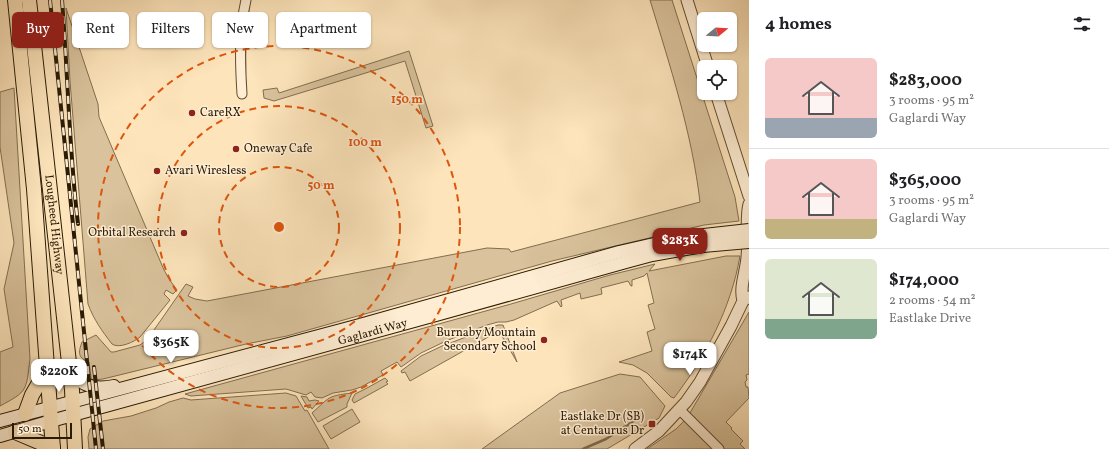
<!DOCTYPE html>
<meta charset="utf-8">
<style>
body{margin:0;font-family:Vollkorn,serif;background:#f6f6f6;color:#202124;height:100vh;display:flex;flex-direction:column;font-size:15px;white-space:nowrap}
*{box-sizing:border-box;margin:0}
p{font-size:13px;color:#757577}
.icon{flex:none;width:22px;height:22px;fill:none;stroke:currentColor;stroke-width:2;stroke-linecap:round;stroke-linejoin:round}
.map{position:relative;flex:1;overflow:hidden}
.sheet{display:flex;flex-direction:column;background:#fff;width:360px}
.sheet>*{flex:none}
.hud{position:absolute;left:12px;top:12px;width:380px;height:36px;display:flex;gap:8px}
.needle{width:26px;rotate:72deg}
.controls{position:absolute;left:697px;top:12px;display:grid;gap:8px}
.controls a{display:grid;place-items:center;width:40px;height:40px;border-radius:6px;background:#fff;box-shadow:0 1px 3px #0004;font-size:20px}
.scale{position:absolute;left:12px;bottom:10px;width:60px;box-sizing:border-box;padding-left:4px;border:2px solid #2a1b05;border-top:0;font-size:11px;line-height:14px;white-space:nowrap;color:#2a1b05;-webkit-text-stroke:3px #feedd3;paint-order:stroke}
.price{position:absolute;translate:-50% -34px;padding:0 9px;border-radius:8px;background:#fff;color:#222;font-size:13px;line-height:26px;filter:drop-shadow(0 1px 2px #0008)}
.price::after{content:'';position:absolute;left:50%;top:24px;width:12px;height:9px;margin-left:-6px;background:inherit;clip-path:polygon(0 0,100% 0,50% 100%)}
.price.current{background:#8f2418;color:#fff}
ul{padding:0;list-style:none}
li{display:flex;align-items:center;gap:12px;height:100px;padding:0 16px}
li+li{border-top:1px solid #e0e0e0}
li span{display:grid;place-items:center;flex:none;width:112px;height:80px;border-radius:6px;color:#555}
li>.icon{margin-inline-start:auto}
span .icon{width:48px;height:48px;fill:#fffc;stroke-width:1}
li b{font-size:17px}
h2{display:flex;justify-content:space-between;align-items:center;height:48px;padding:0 16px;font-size:17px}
.chip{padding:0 14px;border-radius:6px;background:#fff;box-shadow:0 1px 3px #0004;font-size:14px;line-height:36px}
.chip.current{background:#8f2418;color:#fff}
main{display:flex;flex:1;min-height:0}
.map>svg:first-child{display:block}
.green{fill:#d9c29c;stroke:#826e50}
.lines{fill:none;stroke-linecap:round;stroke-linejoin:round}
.stream{stroke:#7d6b4d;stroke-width:2.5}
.minor-casing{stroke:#5f4d32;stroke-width:11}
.tertiary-casing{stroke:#5f4d32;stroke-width:13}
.secondary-casing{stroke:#2a1b05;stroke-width:14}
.primary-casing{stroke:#2a1b05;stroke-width:16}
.minor{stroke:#feedd3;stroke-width:9}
.tertiary{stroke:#feedd3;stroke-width:11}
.secondary{stroke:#feedd3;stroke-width:12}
.primary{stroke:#fde4bb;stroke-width:14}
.rail-casing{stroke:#2a1b05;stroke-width:4}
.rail{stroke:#feedd3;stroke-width:2.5;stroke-dasharray:8;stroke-linecap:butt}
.secondary-bridge-casing{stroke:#2a1b05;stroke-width:14;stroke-linecap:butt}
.secondary-bridge{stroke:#feedd3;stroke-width:12}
.ring{fill:none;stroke:#de560c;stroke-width:2;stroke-dasharray:7 5}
.poi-dot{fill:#8f2418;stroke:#feedd3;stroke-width:1.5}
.labels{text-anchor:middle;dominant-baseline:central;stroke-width:3;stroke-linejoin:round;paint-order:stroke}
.poi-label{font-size:12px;fill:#2a1b05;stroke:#feedd3;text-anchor:start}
.street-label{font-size:12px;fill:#2a1b05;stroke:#feedd3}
.centre{fill:#de560c;stroke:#feedd3;stroke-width:2}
.ring-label{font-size:12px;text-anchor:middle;font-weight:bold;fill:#de560c;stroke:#feedd3;stroke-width:3;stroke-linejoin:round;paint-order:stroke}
</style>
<main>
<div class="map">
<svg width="749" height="449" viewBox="0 0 749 449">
<rect width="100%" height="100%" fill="#fde4bb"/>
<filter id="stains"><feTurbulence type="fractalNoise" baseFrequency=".005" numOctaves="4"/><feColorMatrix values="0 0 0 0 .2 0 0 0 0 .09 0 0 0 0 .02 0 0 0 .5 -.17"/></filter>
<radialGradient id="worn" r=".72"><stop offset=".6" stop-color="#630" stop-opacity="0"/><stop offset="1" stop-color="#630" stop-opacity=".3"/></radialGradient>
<!-- green -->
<path class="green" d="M650,0H672L735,197L739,221L704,225L552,261L287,336L246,344L103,379L93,380L91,378L89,362C78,358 78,353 82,342L96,335L111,352H114L140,345L147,340L186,284L193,287L188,296L195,299L207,301L487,248L509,249L511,252L700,202C692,133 670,66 650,0Z
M66,8L98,104L99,117L164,270L169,279L177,290L173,294L166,290L164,294L170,300L140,337C134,342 119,349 112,344C102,331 94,320 88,304L70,81Z
M409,51L433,126L426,128L405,61L274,101L264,98L263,90L277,88L279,93Z
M14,88L30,359C26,391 28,391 0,406V352L13,347L4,289L14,243L0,147V92Z
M726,256H740C731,308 706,356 674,398L671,397L647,373L633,365L619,362L652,351L647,332L655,329L648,305L654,303L647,273L644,276L632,280V286H631L628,281L601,288L602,294L581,299L580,293L561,300L562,306L561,307L557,301L514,320L506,322H498L487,325L446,341L421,353L401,367L397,362L381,371L383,375L361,387L352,390L333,393L322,398L315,397L311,392L306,395L286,389L191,396L185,394L511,304L610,275L655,264L649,271Z
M749,312V374L746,375L747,380L745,382L746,387H748L749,398L726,422L732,428L731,429L743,441L740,444L745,449H647L676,429L687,418Z
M498,325H503L517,362L499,331L410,381L405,372L402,373L401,371L421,356L442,346Z
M620,374L640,377L665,406L659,418L607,449H482L560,393Z
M385,378L388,381L386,382L388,384L354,403L352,400L355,394L367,388Z
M286,393L296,396L305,411L307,410L329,449H89L88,437L90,429L103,421L131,416L156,408L169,402L183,398L191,400Z
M352,393L347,404V407L318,422L312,413C330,397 327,396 352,393Z
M301,396L307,397L309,401L315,400L319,401L312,409L311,407L308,408Z
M352,409L360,422L331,439L323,426Z"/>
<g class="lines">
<!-- stream -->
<path class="stream" d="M583,449L606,439L643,415"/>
<!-- minor casing -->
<g class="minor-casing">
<path id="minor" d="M242,94C240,63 239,30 246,0
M680,410L719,449"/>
</g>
<!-- tertiary casing -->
<g class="tertiary-casing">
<path id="tertiary" d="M687,0L708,67
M716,93L749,196
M743,301C739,287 746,272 747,257C749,240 745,220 749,204
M635,449L659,431L686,402L700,382L731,326L743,301L749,297"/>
</g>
<!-- secondary casing -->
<g class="secondary-casing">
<g id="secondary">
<path d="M69,371C82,386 94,390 114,386"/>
<path d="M0,421L356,326L619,252L654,244L704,235"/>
<path id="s1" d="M0,436L51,421L436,315L626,262L652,255L703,246"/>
</g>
</g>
<!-- primary casing -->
<g class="primary-casing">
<g id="primary">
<path d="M15,0L34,189L53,449"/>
<path id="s2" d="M29,0L72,390L75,449"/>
<path d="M25,414L32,395L47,369"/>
<path d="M15,432L53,448"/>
</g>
</g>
<!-- minor -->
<use href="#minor" class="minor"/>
<!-- tertiary -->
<use href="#tertiary" class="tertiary"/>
<!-- secondary -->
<use href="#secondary" class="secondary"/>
<!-- primary -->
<use href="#primary" class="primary"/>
<!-- rail casing -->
<g class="rail-casing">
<path id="rail" d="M50,0L96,449
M62,0C68,75 69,150 78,224
M94,367L103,449"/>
</g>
<!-- rail -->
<use href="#rail" class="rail"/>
<!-- secondary-bridge casing -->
<g class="secondary-bridge-casing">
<path id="secondary-bridge" d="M704,235L749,230
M703,246L749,242"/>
</g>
<!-- secondary-bridge -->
<use href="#secondary-bridge" class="secondary-bridge"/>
</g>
<!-- distance rings -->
<g class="ring">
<circle cx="279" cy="227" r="60"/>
<circle cx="279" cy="227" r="121"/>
<circle cx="279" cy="227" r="181"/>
</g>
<!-- markers -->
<g class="poi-dot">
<circle cx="192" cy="113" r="4"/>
<circle cx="236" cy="149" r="4"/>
<circle cx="157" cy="171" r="4"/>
<circle cx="184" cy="233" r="4"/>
<circle cx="544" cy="340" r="4"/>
<rect x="648" y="420" width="8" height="8" rx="2"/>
</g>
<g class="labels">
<!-- poi labels -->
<g class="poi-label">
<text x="200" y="113">CareRX</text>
<text x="244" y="149">Oneway Cafe</text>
<text x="165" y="171">Avari Wiresless</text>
<text x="176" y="233" text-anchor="end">Orbital Research</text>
<text x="536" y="333" text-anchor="end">Burnaby Mountain<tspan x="536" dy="14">Secondary School</tspan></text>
<text x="644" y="417" text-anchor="end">Eastlake Dr (SB)<tspan x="644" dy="14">at Centaurus Dr</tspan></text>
</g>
<!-- street labels -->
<g class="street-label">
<text stroke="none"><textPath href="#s2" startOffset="226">Lougheed Highway</textPath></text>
<text stroke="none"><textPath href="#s1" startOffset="387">Gaglardi Way</textPath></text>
</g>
</g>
<circle cx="279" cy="227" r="6" class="centre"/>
<g class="ring-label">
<text x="407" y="103">150 m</text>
<text x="365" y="146">100 m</text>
<text x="321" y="189">50 m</text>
</g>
<rect width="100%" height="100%" filter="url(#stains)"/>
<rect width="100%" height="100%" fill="url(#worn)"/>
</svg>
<div class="controls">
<a><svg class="needle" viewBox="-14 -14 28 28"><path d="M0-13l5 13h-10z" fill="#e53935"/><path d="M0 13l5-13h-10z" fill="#757577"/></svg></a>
<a><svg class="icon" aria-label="locate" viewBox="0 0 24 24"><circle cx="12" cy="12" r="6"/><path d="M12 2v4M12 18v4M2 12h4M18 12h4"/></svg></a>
</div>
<div class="scale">50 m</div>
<b class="price current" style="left:680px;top:262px">$283K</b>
<b class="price" style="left:171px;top:364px">$365K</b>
<b class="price" style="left:690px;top:376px">$174K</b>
<b class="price" style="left:59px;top:393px">$220K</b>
<div class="hud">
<a class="chip current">Buy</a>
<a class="chip">Rent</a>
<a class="chip">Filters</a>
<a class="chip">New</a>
<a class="chip">Apartment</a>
</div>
</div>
<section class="sheet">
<h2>4 homes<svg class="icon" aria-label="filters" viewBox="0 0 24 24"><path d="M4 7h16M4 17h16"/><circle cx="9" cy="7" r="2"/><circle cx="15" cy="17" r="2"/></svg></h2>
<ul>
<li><span style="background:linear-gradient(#f6c9c9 75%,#9aa5b1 0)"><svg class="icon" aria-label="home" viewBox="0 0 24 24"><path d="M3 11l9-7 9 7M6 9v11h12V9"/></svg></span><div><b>$283,000</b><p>3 rooms · 95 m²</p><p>Gaglardi Way</p></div></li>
<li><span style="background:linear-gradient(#f6c9c9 75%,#c2b280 0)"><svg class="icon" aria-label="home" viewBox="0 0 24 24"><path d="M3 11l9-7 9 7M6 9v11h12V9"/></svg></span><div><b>$365,000</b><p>3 rooms · 95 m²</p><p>Gaglardi Way</p></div></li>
<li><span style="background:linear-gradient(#dfe7d0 75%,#7fa58c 0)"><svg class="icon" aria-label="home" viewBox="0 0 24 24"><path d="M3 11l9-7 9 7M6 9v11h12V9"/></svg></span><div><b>$174,000</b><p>2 rooms · 54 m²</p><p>Eastlake Drive</p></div></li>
</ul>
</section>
</main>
